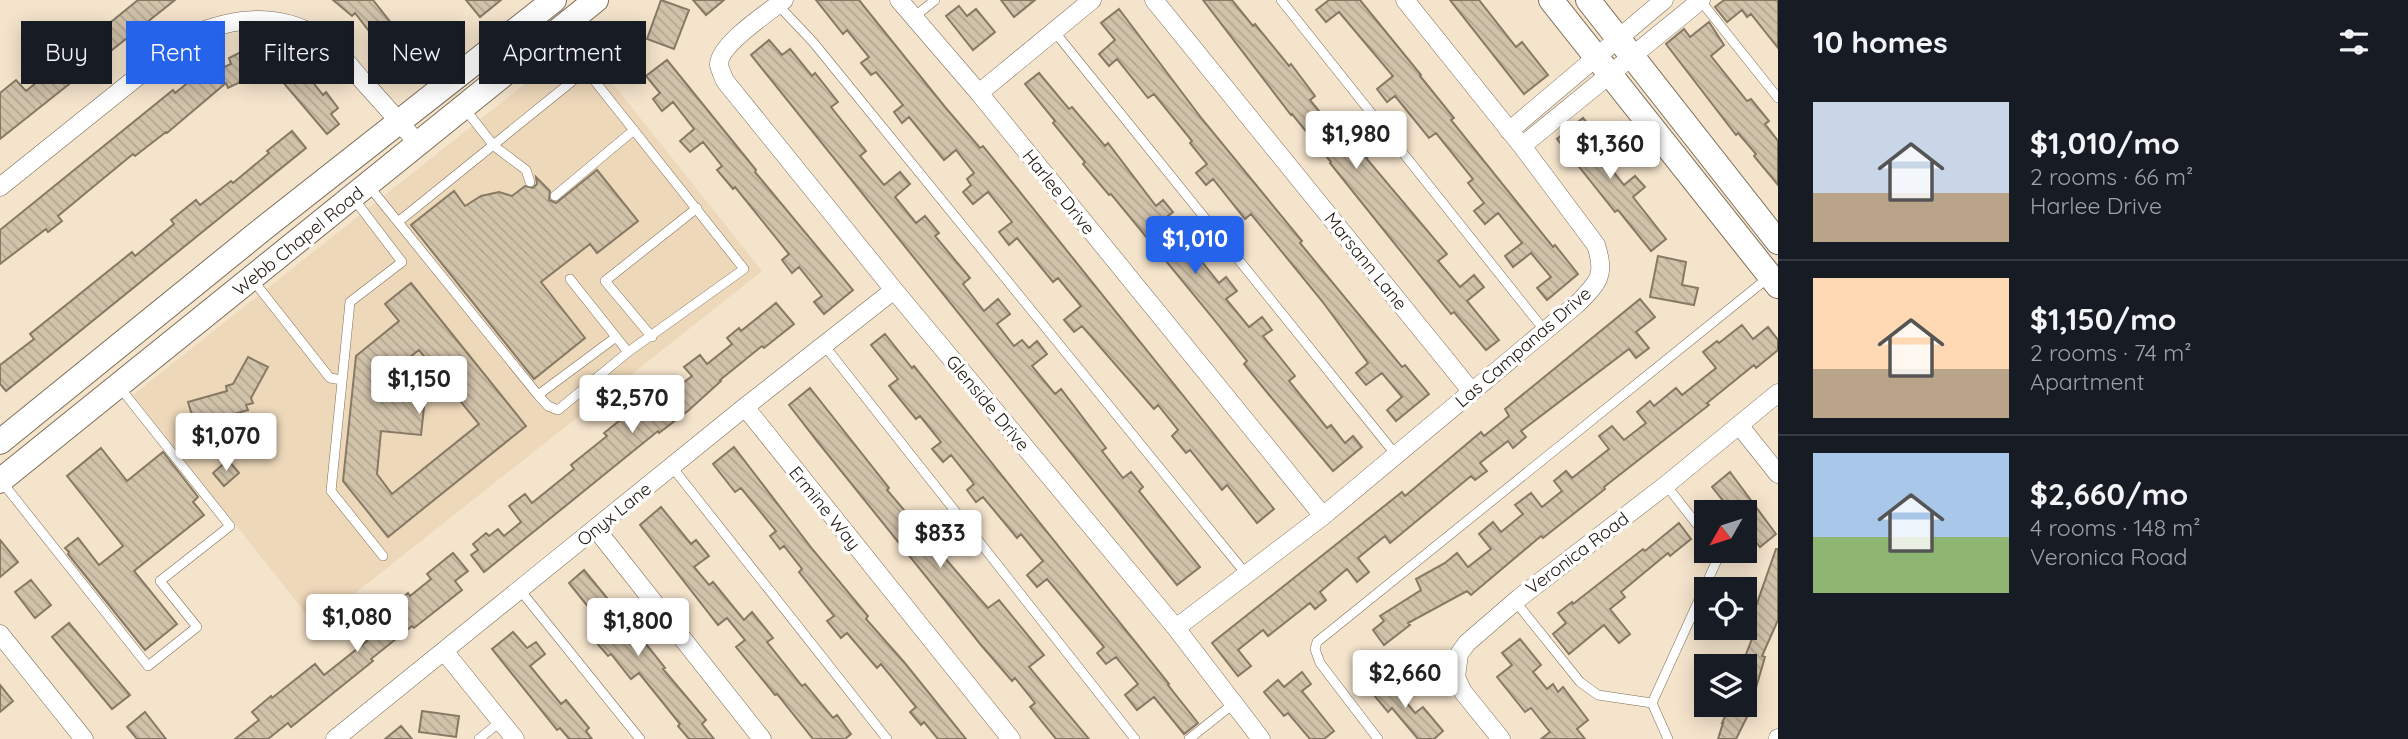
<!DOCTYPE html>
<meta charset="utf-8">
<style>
body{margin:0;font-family:Quicksand,sans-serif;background:#242831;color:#f1f3f6;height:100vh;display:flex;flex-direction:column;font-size:26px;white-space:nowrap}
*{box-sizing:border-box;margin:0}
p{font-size:23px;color:#9ea1a6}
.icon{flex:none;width:38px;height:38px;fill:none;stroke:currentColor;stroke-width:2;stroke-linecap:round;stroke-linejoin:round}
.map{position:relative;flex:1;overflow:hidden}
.panel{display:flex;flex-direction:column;background:#171b24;width:630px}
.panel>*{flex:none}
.guide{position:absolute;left:21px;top:21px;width:665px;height:63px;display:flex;gap:14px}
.needle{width:46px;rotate:231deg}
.buttons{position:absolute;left:1694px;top:500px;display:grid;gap:14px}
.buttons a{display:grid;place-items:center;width:63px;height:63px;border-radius:0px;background:#171b24;box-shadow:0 4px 18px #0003;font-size:35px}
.price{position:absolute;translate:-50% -60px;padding:0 16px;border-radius:7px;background:#fff;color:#222;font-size:23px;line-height:46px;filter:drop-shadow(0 2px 4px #0008)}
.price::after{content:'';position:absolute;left:50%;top:42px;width:21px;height:16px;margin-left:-10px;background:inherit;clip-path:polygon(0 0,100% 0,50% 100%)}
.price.selected{background:#2563eb;color:#fff}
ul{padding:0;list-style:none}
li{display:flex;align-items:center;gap:21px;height:175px;padding:0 35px}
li+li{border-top:2px solid #363941}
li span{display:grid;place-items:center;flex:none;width:196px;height:140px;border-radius:0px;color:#555}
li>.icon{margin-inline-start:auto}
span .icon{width:84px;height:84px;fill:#fffc;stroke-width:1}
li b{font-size:30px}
h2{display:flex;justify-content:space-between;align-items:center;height:84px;padding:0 35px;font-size:30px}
.pill{padding:0 24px;border-radius:0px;background:#171b24;box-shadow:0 4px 18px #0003;font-size:24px;line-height:63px}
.pill.selected{background:#2563eb;color:#fff}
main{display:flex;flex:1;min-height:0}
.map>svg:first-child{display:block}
.built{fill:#eed8ba}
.building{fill:url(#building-back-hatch);stroke:#877963;stroke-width:2;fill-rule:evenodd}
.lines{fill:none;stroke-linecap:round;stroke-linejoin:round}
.lane-casing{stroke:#7c6d58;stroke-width:10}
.street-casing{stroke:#7c6d58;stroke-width:19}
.secondary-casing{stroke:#7c6d58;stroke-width:26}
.lane{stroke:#fff;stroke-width:9}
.street{stroke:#fff;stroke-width:18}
.secondary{stroke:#fff;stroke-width:24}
.labels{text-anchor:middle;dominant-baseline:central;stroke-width:7;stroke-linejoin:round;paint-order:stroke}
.street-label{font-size:18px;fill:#1e180f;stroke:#fff}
</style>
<main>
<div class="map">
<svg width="1778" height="739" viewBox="0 0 1778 739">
<defs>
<pattern id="building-back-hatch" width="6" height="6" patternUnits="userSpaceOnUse" patternTransform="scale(1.75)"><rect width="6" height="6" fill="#d1c2aa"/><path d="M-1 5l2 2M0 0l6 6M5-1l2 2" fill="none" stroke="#b3a691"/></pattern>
</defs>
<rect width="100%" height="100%" fill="#f5e4cc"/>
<!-- built -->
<path class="built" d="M579,41L762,271L315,625L133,395Z"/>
<!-- building -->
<path class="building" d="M138,0H175L0,139V93L16,80L26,91Z
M333,0H373L403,38L407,34L429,61L406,79L355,13L352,16Z
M466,0H501L480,17Z
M661,0L689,10L674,49L647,39Z
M693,0H724L706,15Z
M816,0H859L945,107L980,148L983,146L1274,509L1257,523L1227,485L1222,490L1190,450L1186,453L1172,436L1178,430L1158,405L1154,409L1082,326L1074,332L1064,320L1081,306L1058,278L1053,282L1017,238L1009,245L999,232L1012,222L988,192L973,204L963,192L971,185L967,179L974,173L956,150L944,160L909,117L902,123L894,112L903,105L876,72L871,75L861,63L869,57L847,30L843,34Z
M1001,0H1035L1014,17Z
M1203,0H1232L1253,26L1255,24L1289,66L1291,64L1315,96L1310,100L1349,148L1360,139L1371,154L1366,158L1447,254L1438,261L1460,287L1474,275L1484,287L1467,301L1499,340L1486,350L1454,312L1451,314L1330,163L1331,162L1292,114L1291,115Z
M1329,0H1360L1421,75L1420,76L1454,118L1451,120L1553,247L1555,245L1578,274L1547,300L1537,288L1551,277L1531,253L1513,267L1505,256L1522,243L1498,213L1485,224L1474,211L1484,203L1468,183L1473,179L1436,133L1429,138L1395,96L1387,102L1377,89L1393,76L1339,12L1326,22L1316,10Z
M1450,0H1479L1516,47L1522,42L1548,75L1524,94Z
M1724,0H1778V48L1751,14L1747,17L1742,10L1727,22L1715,7Z
M959,6L967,16L976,9L995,32L973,50L946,16Z
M1119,9L1202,119L1302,241L1300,243L1402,367L1405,365L1429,394L1396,421L1387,410L1402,397L1382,373L1366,385L1356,373L1368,363L1322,301L1251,214L1245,219L1213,179L1206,185L1196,173L1207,164L1190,143L1192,141L1154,94L1148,98L1117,59L1109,66L1099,54L1115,40L1101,23Z
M1709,22L1724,45L1711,56L1747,101L1751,99L1769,121L1765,124L1778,141V185L1754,156L1756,154L1738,133L1736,135L1666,44L1684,29L1690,37Z
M769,40L782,55L790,49L812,76L815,73L838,102L831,107L866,151L860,156L884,185L900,172L910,184L895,197L916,223L925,216L939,233L935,236L970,278L963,284L984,311L998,299L1010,314L997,324L1014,346L1022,340L1029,348L1037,341L1047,354L1032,366L1055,394L1061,389L1106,448L1102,451L1123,478L1131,472L1143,487L1139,491L1200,567L1177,585L751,55Z
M245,50L257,74L228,88L226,83L167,133L166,132L135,156L133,154L99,182L58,216L62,221L48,232L46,229L0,264V230L173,90L175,93L205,69L209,74L231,64L229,58Z
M289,52L323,95L326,92L338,108L331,114L339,124L327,134L270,67Z
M667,60L756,170L755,172L853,290L824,314L814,302L822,296L799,267L792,273L782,260L789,254L735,187L733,189L717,170L722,166L703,142L690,152L680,141L694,129L673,102L662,111L653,99L660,93L646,76Z
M1039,73L1069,109L1072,107L1105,146L1108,143L1156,206L1163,200L1173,212L1159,223L1180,249L1196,237L1207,251L1199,258L1219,283L1226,277L1237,291L1226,299L1249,327L1262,317L1272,330L1263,336L1295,376L1289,381L1327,428L1331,425L1345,443L1353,436L1362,447L1333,471L1270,396L1244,364L1247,361L1216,322L1111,194L1109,195L1083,164L1085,162L1053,123L1055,121L1025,84Z
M1583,118L1610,151L1602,157L1624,185L1635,176L1645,187L1633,197L1666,239L1651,251L1618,210L1615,212L1557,139Z
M292,131L306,148L6,391L0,384V365L34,339L30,334L132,252L135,256L174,224L171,220L196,200L200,205L231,181L233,183L269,153L267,151Z
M597,170L638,221L597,253L590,244L541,282L585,338L534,379L411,225L454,191L465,206L481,196L499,192L512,196L525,186L533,188L537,184L536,177L550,191L549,200L556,203Z
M1658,256L1686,262L1682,285L1698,288L1694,305L1650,297Z
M411,283L526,426L388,537L343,481L356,356L399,321L385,304ZM419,350L479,424L392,494L377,474L381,431L421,435L425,398L385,394L387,375Z
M1640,299L1655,317L1636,332L1649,348L1636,358L1629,349L1521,431L1526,437L1513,448L1508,441L1480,463L1487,471L1475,480L1471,476L1390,543L1385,536L1358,558L1369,572L1357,582L1347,569L1320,592L1326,600L1315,609L1310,603L1268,636L1263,630L1238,650L1251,666L1238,676L1212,643L1402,492L1405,496L1481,432L1484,436L1509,416L1505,409Z
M776,303L794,324L764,348L762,346L720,380L721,381L689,410L659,433L658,431L484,572L471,555L478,550L473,544L486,533L489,536L498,529L504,536L521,522L509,506L525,494L532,503L574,469L571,465L607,436L604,433L629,413L635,420L692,376L684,367L700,355L707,364L732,344L727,338L739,328L741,331Z
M1742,325L1753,339L1768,327L1778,340V350L1756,368L1754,365L1707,403L1709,405L1604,487L1605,489L1543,538L1541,536L1471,595L1467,591L1408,623L1410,625L1384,645L1373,630L1384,621L1380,616L1421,590L1416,579L1445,563L1457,553L1468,567L1491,549L1479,534L1493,522L1501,532L1523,514L1515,505L1531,493L1542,507L1562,491L1554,481L1566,471L1572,478L1609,449L1599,436L1612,426L1624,440L1646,423L1637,412L1650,401L1654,406L1676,388L1682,395L1716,368L1703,352L1717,341L1719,343Z
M885,334L912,368L914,366L1169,684L1168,685L1198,723L1184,734L1154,697L1137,710L1125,695L1138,684L1116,657L1106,664L1097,653L1104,647L1047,579L1037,587L1027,575L1043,561L1021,534L1017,538L983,497L976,502L967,490L974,484L951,455L943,462L932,449L941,442L920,416L916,419L889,386L898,379L871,345Z
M248,357L268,367L251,398L253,403L246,405L248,410L195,425L188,402L227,391L226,386L233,384Z
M810,388L889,488L887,490L979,598L988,608L999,600L1044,655L1029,667L1089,739H1056L1030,707L1035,703L1015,678L1012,681L981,645L817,441L789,405Z
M734,447L813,550L868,616L866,619L904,662L966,739H938L924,722L921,725L910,712L916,707L881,664L877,668L847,633L841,638L827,621L834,616L799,572L802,569L784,546L780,549L770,536L776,531L741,488L735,492L713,464Z
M101,448L127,481L163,452L198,497L193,502L204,515L134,571L177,624L145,650L68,554L69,552L65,548L78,538L99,565L123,546L67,476Z
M228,460L239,473L224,486L213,473Z
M1730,472L1776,534L1760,547L1745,528V503L1733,513L1712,487Z
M661,507L691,544L696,540L709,556L694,567L709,585L713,582L744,620L752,612L773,638L767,642L802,686L805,684L833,718L837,715L851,734L845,739H813L777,694L775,695L736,647L745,640L727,618L718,625L640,525Z
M1679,523L1691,539L1670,556L1668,553L1621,592L1625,597L1610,609L1630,634L1619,643L1604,625L1569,654L1553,634L1566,623L1558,613L1572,602L1573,604L1643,549L1645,551Z
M0,540L18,562L0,577Z
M1776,549H1778V620L1762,656L1765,657L1751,705H1753L1736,739H1718L1723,723H1722L1730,705H1745V667H1741L1755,631L1745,626L1754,605L1756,606Z
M453,553L468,571L455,581L462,590L414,628L412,626L371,659L373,661L291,727L288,723L268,739H235L259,720L252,712L271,696L272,698L315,664L324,675L367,641L362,634L396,607L394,604L408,593L410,596L431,579L427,574Z
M584,570L625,620L621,624L637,643L642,639L665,668L663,669L706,720L702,724L714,739H689L678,726L680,724L639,673L631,679L611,654L608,656L595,641L604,634L594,622L598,619L569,583Z
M31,580L51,605L35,618L15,592Z
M69,623L130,695L112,709L52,637Z
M513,632L527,648L536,642L545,654L530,666L561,704L566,700L589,728L586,731L592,739H569L560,728L557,730L492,649Z
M1520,639L1541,665L1533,672L1547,689L1553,684L1558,692L1563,687L1588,720L1577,729L1585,739H1541L1550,732L1531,708L1525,712L1497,677L1512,665L1502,653Z
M1302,672L1311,684L1302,691L1334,731L1324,739H1310L1288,713L1284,716L1264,692L1278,680L1284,687Z
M1384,675L1415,713L1423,707L1443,731L1434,739H1418L1392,708L1388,712L1368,688Z
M0,685L13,701L0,712Z
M422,711L459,716L456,737L419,732Z
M145,712L166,739H137L127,727Z
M401,726L412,739H385Z"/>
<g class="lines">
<!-- lane casing -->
<g class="lane-casing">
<path id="lane" d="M1281,0L1545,331
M1700,0L1778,98
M778,5L813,42L1246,574
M914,17L935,0
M1054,31L1396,455
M465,109L494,146L526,170L530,182
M368,185L538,395L548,406L558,410L628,352L744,269L586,70L567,42L566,30
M555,196L634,130
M354,199L402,262L350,302L331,491L383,556
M398,222L586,70
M252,279L330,378L342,380
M570,279L628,352
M652,337L605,281L697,208
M824,345L1135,739
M538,395L616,337
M672,467L887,739
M2,482L148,666L197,627L160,581L230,526L125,394L126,384
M1666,485L1706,536
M520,590L640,739
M1515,601L1580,682L1598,695L1652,703L1717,560L1715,551
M1652,703L1668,739
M479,739L501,721
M1189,739L1233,704
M1378,739L1320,663L1315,649L1317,642L1769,277"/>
</g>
<!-- street casing -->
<g class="street-casing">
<path id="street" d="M784,0C769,12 718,45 719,65C720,70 723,76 725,81L894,290L1176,628L1261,739
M899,0L979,93L1323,516
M1154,0L1472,392
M979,93L1092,0
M1509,131L1664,0
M1522,146L1701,0
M0,187L187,37C235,16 284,10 329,44C341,53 351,68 361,79C381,101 400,122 418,144
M745,407L1011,739
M1739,425L1778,474
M596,529L762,739
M1176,628L1323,516L1577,304C1599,282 1606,275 1596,245L1522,146L1405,0
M0,634L84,739
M444,651L515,739
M335,739L745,407L894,290
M1501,739L1463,692L1456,677L1459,654L1467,643L1519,598L1666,485L1778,393
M1778,739V738"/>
</g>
<!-- secondary casing -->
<g class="secondary-casing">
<path id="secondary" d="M1551,0L1778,286
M1588,0L1778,242
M0,442L264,228L554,0
M0,481L596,0"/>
</g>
<!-- lane -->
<use href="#lane" class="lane"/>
<!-- street -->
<use href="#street" class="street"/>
<!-- secondary -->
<use href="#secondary" class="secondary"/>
</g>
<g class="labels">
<!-- street labels -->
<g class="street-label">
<text transform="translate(1059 192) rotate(51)">Harlee Drive</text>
<text transform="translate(298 241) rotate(-39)">Webb Chapel Road</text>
<text transform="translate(1366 261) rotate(51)">Marsann Lane</text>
<text transform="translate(1523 347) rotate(-41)">Las Campanas Drive</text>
<text transform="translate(988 403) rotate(50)">Glenside Drive</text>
<text transform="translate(825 508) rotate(51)">Ermine Way</text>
<text transform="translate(614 514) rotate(-39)">Onyx Lane</text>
<text transform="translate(1577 553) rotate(-37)">Veronica Road</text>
</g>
</g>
</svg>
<div class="buttons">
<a><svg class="needle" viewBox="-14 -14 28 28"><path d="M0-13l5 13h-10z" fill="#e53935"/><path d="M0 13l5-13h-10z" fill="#9ea1a6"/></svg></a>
<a><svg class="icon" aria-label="locate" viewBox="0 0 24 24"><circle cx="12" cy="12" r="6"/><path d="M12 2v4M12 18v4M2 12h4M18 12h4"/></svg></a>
<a><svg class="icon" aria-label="layers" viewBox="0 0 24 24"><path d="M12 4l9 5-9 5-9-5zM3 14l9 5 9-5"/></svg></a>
</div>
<b class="price" style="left:1356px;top:171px">$1,980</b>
<b class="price" style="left:1610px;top:181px">$1,360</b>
<b class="price selected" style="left:1195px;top:276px">$1,010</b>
<b class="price" style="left:419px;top:416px">$1,150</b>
<b class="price" style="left:632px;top:435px">$2,570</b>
<b class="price" style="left:226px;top:473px">$1,070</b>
<b class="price" style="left:940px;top:570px">$833</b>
<b class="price" style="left:357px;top:654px">$1,080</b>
<b class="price" style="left:638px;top:658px">$1,800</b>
<b class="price" style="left:1405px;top:710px">$2,660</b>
<div class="guide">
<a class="pill">Buy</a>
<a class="pill selected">Rent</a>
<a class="pill">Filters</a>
<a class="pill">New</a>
<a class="pill">Apartment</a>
</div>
</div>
<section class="panel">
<h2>10 homes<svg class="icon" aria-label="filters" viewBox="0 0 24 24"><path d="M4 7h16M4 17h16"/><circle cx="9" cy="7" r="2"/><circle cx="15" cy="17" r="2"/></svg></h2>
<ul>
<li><span style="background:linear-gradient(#c9d6e8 65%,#b9a48a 0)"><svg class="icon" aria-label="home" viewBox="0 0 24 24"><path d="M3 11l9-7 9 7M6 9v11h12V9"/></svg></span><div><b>$1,010/mo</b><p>2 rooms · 66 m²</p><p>Harlee Drive</p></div></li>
<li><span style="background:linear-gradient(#ffd9b3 65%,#b9a48a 0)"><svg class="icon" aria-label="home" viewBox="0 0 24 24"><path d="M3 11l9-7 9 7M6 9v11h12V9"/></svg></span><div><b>$1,150/mo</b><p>2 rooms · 74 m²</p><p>Apartment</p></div></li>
<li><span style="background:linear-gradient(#a9c7e8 60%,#8fb573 0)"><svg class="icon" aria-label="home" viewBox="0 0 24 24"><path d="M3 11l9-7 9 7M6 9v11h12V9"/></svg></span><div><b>$2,660/mo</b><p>4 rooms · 148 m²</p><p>Veronica Road</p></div></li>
</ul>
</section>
</main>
